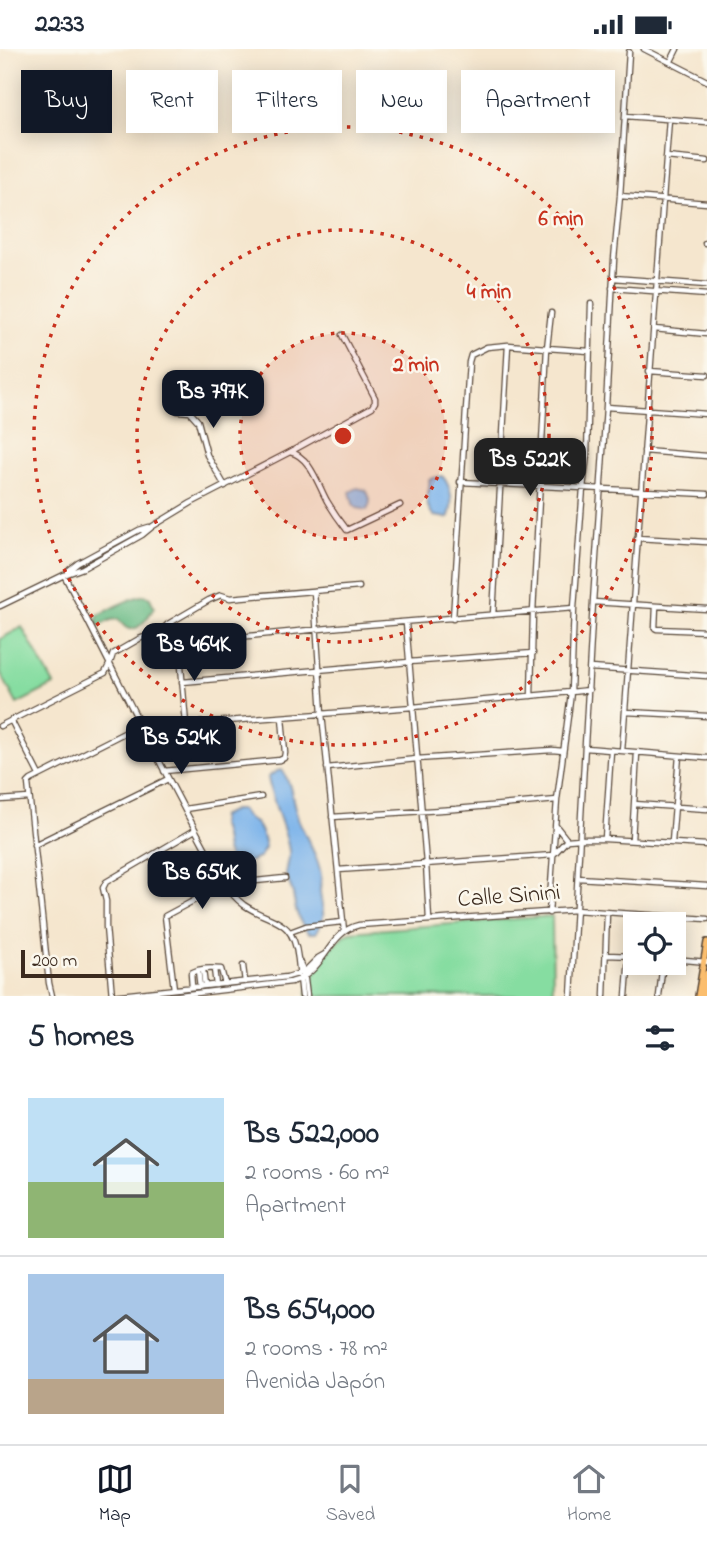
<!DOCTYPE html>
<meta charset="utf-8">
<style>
body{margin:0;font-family:"Indie Flower",sans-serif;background:#f2f2f3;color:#1f2937;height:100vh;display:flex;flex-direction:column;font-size:26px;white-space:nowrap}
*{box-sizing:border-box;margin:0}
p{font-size:23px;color:#747a83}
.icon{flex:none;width:38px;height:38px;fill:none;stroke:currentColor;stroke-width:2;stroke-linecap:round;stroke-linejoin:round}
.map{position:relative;height:947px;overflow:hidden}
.side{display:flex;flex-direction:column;background:#fff;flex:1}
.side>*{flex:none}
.banner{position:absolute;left:21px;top:21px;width:665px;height:63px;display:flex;gap:14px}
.tools{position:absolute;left:623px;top:863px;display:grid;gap:14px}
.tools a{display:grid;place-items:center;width:63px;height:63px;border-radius:0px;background:#fff;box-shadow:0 4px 18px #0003;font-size:35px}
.scale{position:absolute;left:21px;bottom:18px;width:130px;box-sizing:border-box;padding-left:7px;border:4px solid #3b2a1e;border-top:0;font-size:19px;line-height:24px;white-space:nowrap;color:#3b2a1e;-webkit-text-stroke:5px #fbf7ec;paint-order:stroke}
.price{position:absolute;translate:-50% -60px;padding:0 16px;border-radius:14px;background:#111827;color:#fff;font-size:23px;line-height:46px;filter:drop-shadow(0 2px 4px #0008)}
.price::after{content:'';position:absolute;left:50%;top:42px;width:21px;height:16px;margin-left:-10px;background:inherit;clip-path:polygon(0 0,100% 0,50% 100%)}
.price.active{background:#222;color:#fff}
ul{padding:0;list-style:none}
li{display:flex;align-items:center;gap:21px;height:175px;padding:0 28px}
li+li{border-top:2px solid #e0e1e3}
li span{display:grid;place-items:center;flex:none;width:196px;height:140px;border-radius:0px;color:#555}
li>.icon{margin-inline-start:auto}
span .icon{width:84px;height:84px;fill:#fffc;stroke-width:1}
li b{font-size:30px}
h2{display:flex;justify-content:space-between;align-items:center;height:84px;padding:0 28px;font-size:30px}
.tag{padding:0 24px;border-radius:0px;background:#fff;box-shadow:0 4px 18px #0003;font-size:24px;line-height:63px}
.tag.active{background:#111827;color:#fff}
.status{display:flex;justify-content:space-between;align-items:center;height:49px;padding:0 35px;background:#fff;direction:ltr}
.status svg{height:19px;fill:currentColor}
.tab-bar{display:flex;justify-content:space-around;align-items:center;height:98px;border-top:2px solid #e0e1e3;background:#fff;font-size:19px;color:#747a83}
.tab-bar a{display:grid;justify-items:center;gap:4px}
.tab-bar .active{color:#111827}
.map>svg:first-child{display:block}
.green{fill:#86dda1;stroke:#608460;stroke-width:2}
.forest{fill:#6cbc87;stroke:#547352;stroke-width:2}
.water{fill:#7ab2ea;stroke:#5a6e84;stroke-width:2}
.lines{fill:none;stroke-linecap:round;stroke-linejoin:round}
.minor-casing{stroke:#574638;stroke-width:7}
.major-casing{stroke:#574638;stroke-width:8}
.minor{stroke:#fff;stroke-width:4.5}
.major{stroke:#fbbe6e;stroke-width:5}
.ring{fill:none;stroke:#c8321e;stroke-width:3.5;stroke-dasharray:3.5 7}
.labels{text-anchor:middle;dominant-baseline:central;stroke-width:5;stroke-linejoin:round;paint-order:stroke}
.street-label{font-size:24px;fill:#3b2a1e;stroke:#fbf7ec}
.centre{fill:#c8321e;stroke:#fbf7ec;stroke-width:3.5}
.ring-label{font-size:21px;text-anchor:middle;font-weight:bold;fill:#c8321e;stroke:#fbf7ec;stroke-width:5;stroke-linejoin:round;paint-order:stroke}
</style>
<div class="status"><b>22:33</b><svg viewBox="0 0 49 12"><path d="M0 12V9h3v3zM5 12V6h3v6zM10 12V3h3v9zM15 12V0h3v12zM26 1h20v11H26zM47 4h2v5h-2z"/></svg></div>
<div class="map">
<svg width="707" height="947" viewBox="0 0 707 947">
<rect width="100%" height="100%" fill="#fbf7ec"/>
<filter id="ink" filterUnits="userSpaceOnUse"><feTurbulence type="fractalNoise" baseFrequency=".0143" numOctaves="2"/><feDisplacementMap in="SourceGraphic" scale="14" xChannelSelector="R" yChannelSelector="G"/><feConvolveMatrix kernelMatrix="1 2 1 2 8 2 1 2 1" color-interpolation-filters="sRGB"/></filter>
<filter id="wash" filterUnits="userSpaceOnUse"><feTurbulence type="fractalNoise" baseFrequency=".00686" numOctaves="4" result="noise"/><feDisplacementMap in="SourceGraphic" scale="28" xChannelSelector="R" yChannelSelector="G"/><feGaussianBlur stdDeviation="1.57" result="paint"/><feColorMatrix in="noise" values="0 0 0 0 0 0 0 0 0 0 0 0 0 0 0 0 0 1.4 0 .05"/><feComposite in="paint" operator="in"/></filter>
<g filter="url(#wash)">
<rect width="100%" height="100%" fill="#f5e6ce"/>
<!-- green -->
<path class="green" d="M22,578L54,636L17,655L0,623V590Z
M552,867L553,947H307C307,927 333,892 350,883Z"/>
<!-- forest -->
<path class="forest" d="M145,546L150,549L154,558C150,566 138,585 127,579C123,577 121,573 118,570L111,571L99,577L96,573L98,566C115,559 127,549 145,546Z"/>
<!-- water -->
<path class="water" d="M442,427C452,437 454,456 448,469L434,467C421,452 431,446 429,430Z
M357,439L366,441C370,448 372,453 367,461L357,459L353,455L350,443Z
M282,721C293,736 292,756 299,772C306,789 319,809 321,827C321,833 320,838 320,843C322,863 328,865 316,884H309C298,874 295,859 293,845C292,838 286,831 286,824C287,817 290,810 289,802C286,779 271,752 268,728L277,722Z
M233,761H241C245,769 249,769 255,774C262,781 263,790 265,799L259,809L240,816C219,809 229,789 220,776L221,767Z"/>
</g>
<g filter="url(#ink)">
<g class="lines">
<!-- minor casing -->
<g class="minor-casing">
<path id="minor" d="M644,0L707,32
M671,12L677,0
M625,67L707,73
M666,108L707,112
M620,147L707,154
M705,194H707
M613,229L707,236
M612,239L707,246
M654,280L707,285
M649,322L707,326
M606,358L707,365
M178,362L190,363L198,372L207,406L225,437
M644,402L707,407
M290,403L372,358L375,353V349L342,286
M460,433L707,445
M637,489L707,493
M68,522L78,514L139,481L149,478
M64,526C118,629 168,734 225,835C230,843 236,850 244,856C272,875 293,867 298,910
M314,542L322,665L344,882
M593,553L707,560
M0,557L64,526L83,519L142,486L153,477L191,454L290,403C310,407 318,436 327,452C333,462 340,472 347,481L400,456
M656,557L655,579L657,580L707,582
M493,566L508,296
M453,570L469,313L471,306L487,298L508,296L547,299L551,264
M406,574L426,814L429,871
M168,575L179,594L340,578L574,559
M179,594L186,675
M590,619L707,627
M182,633L409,613L533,604
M531,647L533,563L547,299L589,302
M626,663L707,667
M11,671L39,726
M0,677L105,624L110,614L113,605L139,590L162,581L168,575L209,551L221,546L230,549L359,538
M147,690L181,679L186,675L413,658L571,643L574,559L583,439L587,406L591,255
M586,699L707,709
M622,702L669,70
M327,719L417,710L552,701L563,702
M164,722L280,711L284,709L285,704L282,668
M0,751L29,749
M634,755L707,760
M185,760L261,748
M332,768L456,760L557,751
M556,777L567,791
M605,790L611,702
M632,791L637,704
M672,793L679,707
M34,796L168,730
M338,821L553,806L567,791L580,790H605L707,796
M578,829L707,837
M549,864L557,751L570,652L571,643L589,641
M640,875L641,866
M290,883L306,877L342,873
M606,906L635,907
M674,910L707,913
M243,917L245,933
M214,920L216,936
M198,921L200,938
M203,921L205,937
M192,938L191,924C199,919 212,919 221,920L225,935
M174,940L165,867L225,835L285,829
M52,947L49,934L28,734L31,731L140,676
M111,947L287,928L304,923L318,909L325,905
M112,947L106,878V852L103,839L106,833L195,781
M171,947L291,933C325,925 327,883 359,876L575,861L707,870
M302,947L298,910L304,923L307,947
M571,947L593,553L606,358L614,210L620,147L629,3
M604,947L607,864
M626,947L629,907
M659,947L663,914"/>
</g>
<!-- major casing -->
<g class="major-casing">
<path id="major" d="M698,947L707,893
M703,947L707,924"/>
</g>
<!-- minor -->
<use href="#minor" class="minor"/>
<!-- major -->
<use href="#major" class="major"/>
</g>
</g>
<!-- distance rings -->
<circle cx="343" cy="387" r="103" fill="#c8321e" fill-opacity=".12"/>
<g class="ring">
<circle cx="343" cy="387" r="103"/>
<circle cx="343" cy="387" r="206"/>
<circle cx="343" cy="387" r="309"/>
</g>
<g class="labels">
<!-- street labels -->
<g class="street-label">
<text transform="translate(509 848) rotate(-4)">Calle Sinini</text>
</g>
</g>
<circle cx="343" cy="387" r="10" class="centre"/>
<g class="ring-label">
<text x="561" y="176">6 min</text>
<text x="489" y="249">4 min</text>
<text x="416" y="322">2 min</text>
</g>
</svg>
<div class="tools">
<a><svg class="icon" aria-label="locate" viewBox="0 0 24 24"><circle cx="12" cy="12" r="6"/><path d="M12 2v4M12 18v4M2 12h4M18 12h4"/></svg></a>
</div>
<div class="scale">200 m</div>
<b class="price" style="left:213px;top:381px">Bs 797K</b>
<b class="price active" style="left:530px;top:449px">Bs 522K</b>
<b class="price" style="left:194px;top:634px">Bs 464K</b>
<b class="price" style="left:181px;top:727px">Bs 524K</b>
<b class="price" style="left:202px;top:862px">Bs 654K</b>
<div class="banner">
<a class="tag active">Buy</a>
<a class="tag">Rent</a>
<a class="tag">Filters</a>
<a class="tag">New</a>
<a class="tag">Apartment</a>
</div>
</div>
<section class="side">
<h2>5 homes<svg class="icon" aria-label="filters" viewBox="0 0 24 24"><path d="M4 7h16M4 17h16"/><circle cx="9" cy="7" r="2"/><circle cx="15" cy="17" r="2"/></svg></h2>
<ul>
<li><span style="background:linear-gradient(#bfe0f5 60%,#8fb573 0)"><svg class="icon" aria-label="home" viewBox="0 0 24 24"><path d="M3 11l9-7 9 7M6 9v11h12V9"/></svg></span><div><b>Bs 522,000</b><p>2 rooms · 60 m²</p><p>Apartment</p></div></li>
<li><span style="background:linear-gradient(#a9c7e8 75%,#b9a48a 0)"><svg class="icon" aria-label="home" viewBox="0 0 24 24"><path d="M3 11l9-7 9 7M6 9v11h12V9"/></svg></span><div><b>Bs 654,000</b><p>2 rooms · 78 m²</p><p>Avenida Japón</p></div></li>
</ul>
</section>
<nav class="tab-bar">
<a class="active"><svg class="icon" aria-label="map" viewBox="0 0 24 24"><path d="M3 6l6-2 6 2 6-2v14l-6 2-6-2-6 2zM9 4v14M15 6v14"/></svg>Map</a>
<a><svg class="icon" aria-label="saved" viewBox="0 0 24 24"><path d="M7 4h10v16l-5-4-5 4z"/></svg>Saved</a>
<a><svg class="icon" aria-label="home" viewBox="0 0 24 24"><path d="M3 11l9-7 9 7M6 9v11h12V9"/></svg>Home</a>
</nav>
